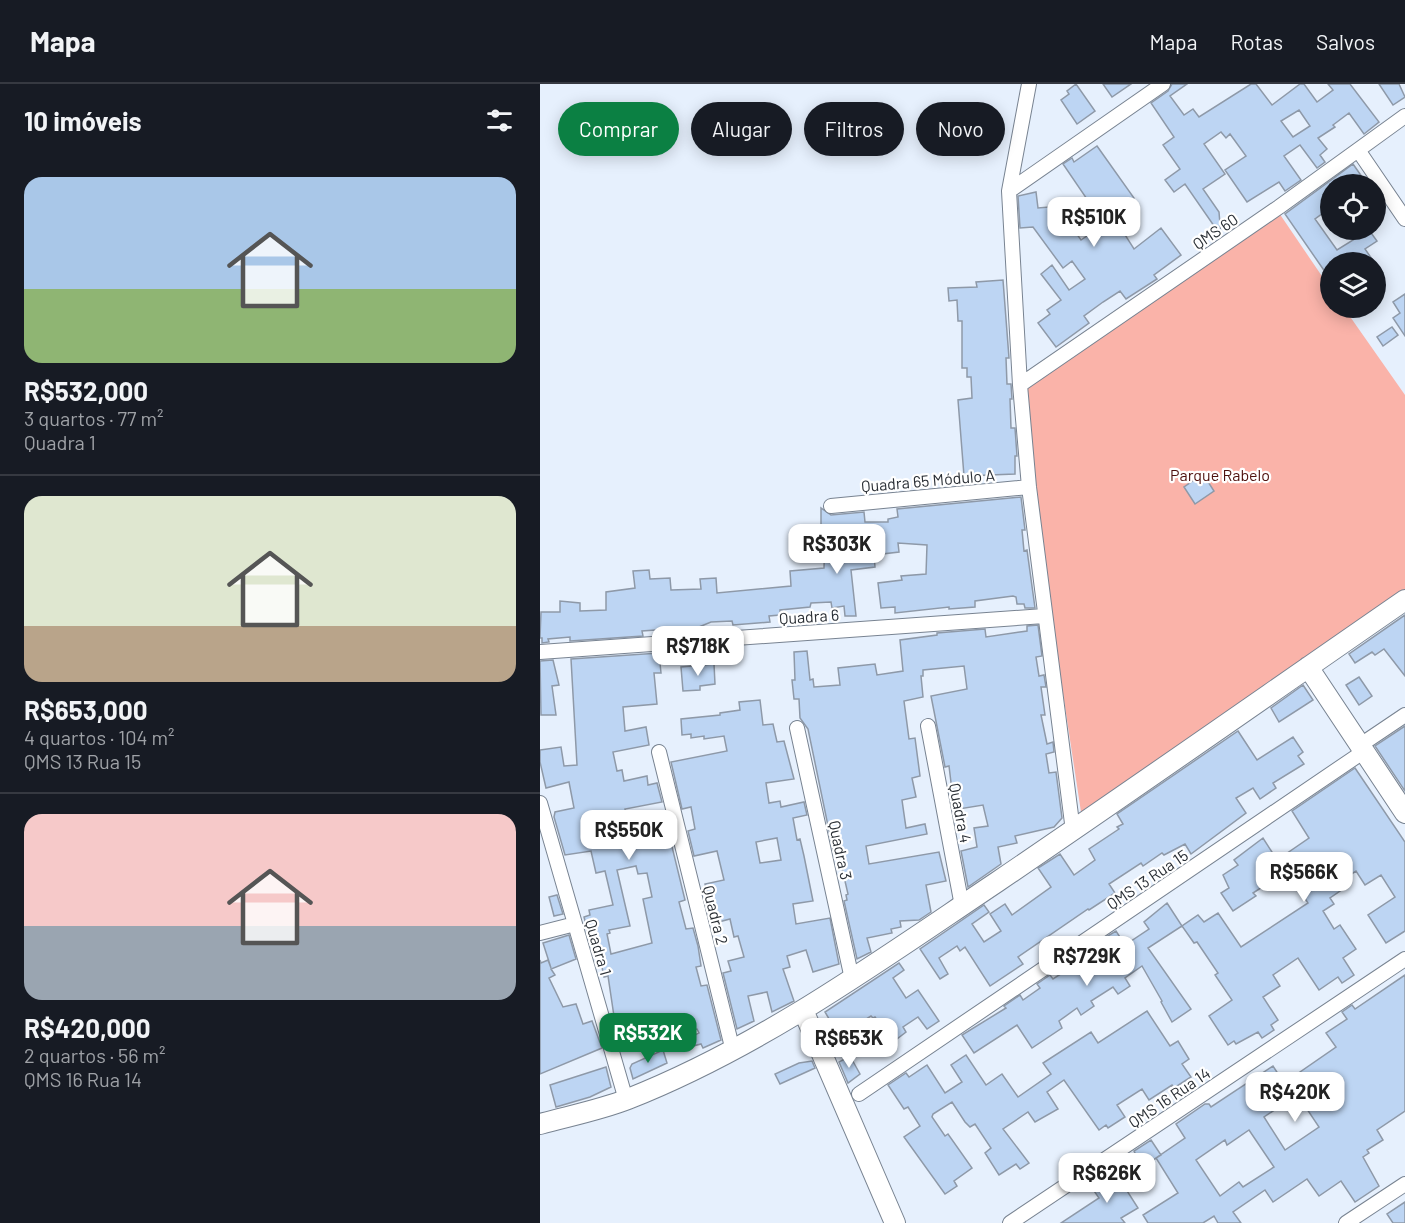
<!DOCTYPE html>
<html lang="pt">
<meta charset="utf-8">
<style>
body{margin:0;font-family:Barlow,sans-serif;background:#242831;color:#f1f3f6;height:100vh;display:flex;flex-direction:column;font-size:22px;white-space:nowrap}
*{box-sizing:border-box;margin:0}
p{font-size:20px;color:#9ea1a6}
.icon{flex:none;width:33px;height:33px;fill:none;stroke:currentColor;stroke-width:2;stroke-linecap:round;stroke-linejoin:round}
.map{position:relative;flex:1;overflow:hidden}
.drawer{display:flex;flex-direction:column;background:#171b24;width:540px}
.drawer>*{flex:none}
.hud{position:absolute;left:18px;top:18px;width:570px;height:54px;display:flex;gap:12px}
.buttons{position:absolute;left:780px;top:90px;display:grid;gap:12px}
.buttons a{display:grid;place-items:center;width:66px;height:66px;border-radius:50%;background:#171b24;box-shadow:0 3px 15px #0003;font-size:30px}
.price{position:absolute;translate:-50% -51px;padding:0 14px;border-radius:12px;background:#fff;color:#222;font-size:20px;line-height:39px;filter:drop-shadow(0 2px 3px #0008)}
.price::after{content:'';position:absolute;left:50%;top:36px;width:18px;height:14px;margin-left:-9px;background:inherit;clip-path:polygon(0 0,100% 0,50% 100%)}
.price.selected{background:#0b8043;color:#fff}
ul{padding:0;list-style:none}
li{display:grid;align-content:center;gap:12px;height:318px;padding:0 24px}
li+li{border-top:2px solid #363941}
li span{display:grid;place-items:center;height:186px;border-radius:18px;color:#555}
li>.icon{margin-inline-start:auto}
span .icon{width:108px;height:108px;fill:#fffc;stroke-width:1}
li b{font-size:26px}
h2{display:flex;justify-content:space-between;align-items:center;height:72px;padding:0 24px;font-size:26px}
.pill{padding:0 21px;border-radius:27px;background:#171b24;box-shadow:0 3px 15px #0003;font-size:21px;line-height:54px}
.pill.selected{background:#0b8043;color:#fff}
header{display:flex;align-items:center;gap:36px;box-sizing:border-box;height:84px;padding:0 30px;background:#171b24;border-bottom:2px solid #363941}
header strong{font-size:28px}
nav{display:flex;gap:33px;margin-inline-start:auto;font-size:21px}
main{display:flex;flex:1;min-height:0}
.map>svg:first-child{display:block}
.green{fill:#fab3a9}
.building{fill:#bdd5f3;stroke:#8e99a8;stroke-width:1.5;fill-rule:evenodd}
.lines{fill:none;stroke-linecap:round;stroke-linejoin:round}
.street-casing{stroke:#788391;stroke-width:16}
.secondary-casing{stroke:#788391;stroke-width:22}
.street{stroke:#fff;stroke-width:14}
.secondary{stroke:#fff;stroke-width:20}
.labels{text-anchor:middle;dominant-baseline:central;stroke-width:4.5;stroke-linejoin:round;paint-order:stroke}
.street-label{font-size:16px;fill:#2a2f35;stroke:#fff}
.park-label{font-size:16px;fill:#4e110e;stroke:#fff}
</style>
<header>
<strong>Mapa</strong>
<nav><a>Mapa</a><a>Rotas</a><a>Salvos</a></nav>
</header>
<main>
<section class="drawer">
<h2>10 imóveis<svg class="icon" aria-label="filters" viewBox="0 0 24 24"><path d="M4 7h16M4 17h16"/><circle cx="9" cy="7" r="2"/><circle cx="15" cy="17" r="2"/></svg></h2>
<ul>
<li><span style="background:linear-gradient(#a9c7e8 60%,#8fb573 0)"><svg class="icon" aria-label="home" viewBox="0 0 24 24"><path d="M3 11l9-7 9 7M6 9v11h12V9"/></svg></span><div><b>R$532,000</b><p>3 quartos · 77 m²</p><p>Quadra 1</p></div></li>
<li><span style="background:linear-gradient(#dfe7d0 70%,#b9a48a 0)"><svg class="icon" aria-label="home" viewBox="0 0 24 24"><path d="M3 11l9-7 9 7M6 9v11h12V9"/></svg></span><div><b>R$653,000</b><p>4 quartos · 104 m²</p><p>QMS 13 Rua 15</p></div></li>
<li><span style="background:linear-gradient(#f6c9c9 60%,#9aa5b1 0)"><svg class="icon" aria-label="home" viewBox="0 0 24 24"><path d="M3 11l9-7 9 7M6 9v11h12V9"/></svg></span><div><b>R$420,000</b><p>2 quartos · 56 m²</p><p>QMS 16 Rua 14</p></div></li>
</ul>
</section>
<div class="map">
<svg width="865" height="1139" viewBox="0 0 865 1139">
<rect width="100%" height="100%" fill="#e6f0fd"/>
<!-- green -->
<path class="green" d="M737,126L790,204V224H804L865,311V512L541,728L512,537L482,302Z"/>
<!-- building -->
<path class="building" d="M536,0L555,27L537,40L521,16L529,10L527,7Z
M563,0H591L572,13Z
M632,0H647L630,12L644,31L653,25L659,33L711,0H716L732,21L760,0H764L777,18L793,6L788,0H810L839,38L824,50L809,29L793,41L795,43L778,54L787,65L780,71L785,78L777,84L760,61L744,72L761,96L745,107L739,98L707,118L685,86L706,72L690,50L686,54L681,48L664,60L685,90L663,105L679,128L681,152L645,100L634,108L625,96L640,85L623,61L634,53L611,19L628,7ZM759,26L770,42L753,53L741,37Z
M839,0H859L865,13L853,21Z
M557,62L594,114L583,123L586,127L582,130L588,138L580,143L594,165L621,144L641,171L614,191L617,195L586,215L580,207L563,218L544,232L549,239L516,263L498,239L510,230L507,226L521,216L501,190L512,181L529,206L545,195L532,177L523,184L493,143L480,144L478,112L496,108L498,124L509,123L512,143L525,133L541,156L564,140L523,80L532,74L534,78Z
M813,80L827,100H790V124L775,135L797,166L829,146L837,157L825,165L834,178H790V195L745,130Z
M463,196L469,274H466L467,300H471L472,315H470L471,344H475L477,372H475V390L424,392L418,316L432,314L431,293H427V284H422V237H418L417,216L409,217L408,204L437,203L436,198Z
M865,210V252L853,234L860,229L853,218Z
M852,243L858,251L843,262L837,253Z
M663,390L674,407L655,420L644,403Z
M481,413L485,446H482L484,467L487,466L495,524H485L484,520H477L476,513L473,512L435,517V523L409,525V523L355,529V523L341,524L338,499L362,496L361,492L386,490L387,461L358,459L359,468L334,471L335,483L311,486L316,532H305L304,522L292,524L291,518L271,519L270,523L240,526V531L229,532L230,538L193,541L192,537L171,538L159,543L102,547L103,552L30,557V553L8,555L9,558L2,559V554H0L1,528H20V517L40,519V527L66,526V508L95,504L93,487L109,486L110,495L130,494L131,506L161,505L160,495L176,494L177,509L251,502L250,487L284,484L285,447H281V424L291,431L324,428L325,438H348V435L358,433L357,425Z
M865,531V592L844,565L835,571L832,568L815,579L809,570Z
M498,541L502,572L496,573L499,592L504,591L506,603H501L505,631H501L507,660L513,658L514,668L506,670L509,689L516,688L522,734L514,743L475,752L477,759L458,763L461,780L428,803L421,767L437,763L434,744L448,742L443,721L419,725L417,715H413L409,682L405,683L391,612L427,605L424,582L383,586V592H381L383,613L364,617L369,655L375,654L380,692L372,694L376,713L362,716L366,744L385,740L387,750L326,762L329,780L399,768L406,797L386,801L391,828L379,836L360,837L361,843L351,845L352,849L327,854L331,868L317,875L304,817L307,816L306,811L308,810L302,784H299L296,765L293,766L268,645L260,634L259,615H254L252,596H255L254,568L267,567L270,596L273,595L274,603L300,601L298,584L335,580L337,591L363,587L360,556L397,551V549L445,545L446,553L487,547V542Z
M119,569L121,589H114L117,620L83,623L85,647L106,643L109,661L73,668L77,687L82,686L84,697L107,692L108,701L117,699L122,718L85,725L89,744L126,738L145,816L139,818L146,845L153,844L158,862L161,882L156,883L161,902L167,901L181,956L163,964L161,960L134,967L132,962L159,949L157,945L80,962L73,939H75L68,892L64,893L59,868L53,869L44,833L50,831L49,826L73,821L65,787L56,789L51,767L25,771L14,733L15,728L34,724L29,698L6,704L0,678V666L21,663L24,682L37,681L31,575ZM96,782L98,790L107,789L112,813L103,815L112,859L71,870L67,850L70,849L69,846L90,842L77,786Z
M13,576L19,601L12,602L16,631H1L0,577Z
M174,580L175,600L160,602V606L143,607L141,583Z
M819,593L832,612L819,621L806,601Z
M763,601L773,616L739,638L731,624Z
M220,616L223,641L233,640L237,658L244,657L254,695L226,699L229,719L240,717L241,723L264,718L267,731L253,734L257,756L260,755L264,772L273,817L253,820L256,840L290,834L299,880L273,888L266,866L247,872L250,883L243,885L254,917L232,928L227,908L208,912L214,937L197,945L183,889L191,887L188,877L204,873L198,852L194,853L190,835L171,840L166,821L170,820L165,800L184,796L177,767L154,772L148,747L155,745L151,723L142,725L131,678L187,667L184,652L164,655V652L151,654V650L142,651L141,635L180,631V629L200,626L199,618ZM237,754L241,776L220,779L216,758Z
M865,642V707L835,662Z
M698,647L717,676L753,653L763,668L758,672L764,680L733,699L736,704L720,715L713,704L696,714L706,729L651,770L645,760L624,771L622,769L603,782L601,779L569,800L575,809L549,826L548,825L478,873L483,880L450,902L425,863L420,867L417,862L399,874L408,890L400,895L380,865L444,821L449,828L432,840L444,858L461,847L450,830L465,820L472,831L511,803L498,784L520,770L534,791L555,776L549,765L579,745L577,743L583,740L577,730Z
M815,684L865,758V847L846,859L828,831L855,813L841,791L825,801L816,787L799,798L803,805L790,814L794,820L783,827L794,845L800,841L816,865L803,874L814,891L802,899L798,893L779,906L758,874L733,891L740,902L723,913L738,936L731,941L734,946L722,954L718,948L696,960L694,957L688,961L669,932L692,916L675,891L678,889L657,858L654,859L642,842L658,831L664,838L678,829L701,863L768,819L747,787L713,809L716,812L693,827L681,809L689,804L683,791L698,781L694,776L723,754L737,776L769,754L752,727Z
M17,811L23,830L14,832L9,813Z
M627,819L642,842L608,864L651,925L632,938L621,918L622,917L602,882L585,894L590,902L578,910L573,903L551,917L554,922L541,931L537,924L519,937L522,944L492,964L477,941L434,969L422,951L466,924L464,922L480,911L483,916L500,904L497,900L510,891L513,895L564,862L563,860L568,856L566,853L576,847L585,861L609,845L604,838Z
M29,851L36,875L11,885L15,891L9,894L23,923L36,920L43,940L52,937L62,964L0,990V876L1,879L8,876L11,884L3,859Z
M359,879L364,886L353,894L366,914L378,906L399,937L387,945L378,933L363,943L366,948L353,958L335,933L333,934L331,932L299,952L285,928Z
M865,891V1027L837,1046L843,1056L827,1066L829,1069L823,1073L839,1102L815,1118L801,1097L779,1112L767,1095L733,1118L725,1106L693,1128L701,1139H678L674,1132L663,1139H608L603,1131L638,1109L616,1074L645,1054L636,1040L665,1020H669L671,1023L733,982L744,999L796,963L786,949L807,935L802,928L812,921L815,925ZM751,1015L758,1026L765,1022L779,1043L745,1066L724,1033ZM709,1046L734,1083L703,1103L699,1098L680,1112L656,1076L685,1056L687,1061Z
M607,927L630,962L638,957L649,975L642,980L651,993L634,1004L632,1001L609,1016L602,1005L577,1021L585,1033L568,1044L566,1041L559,1046L524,996L507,1008L518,1025L495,1038L488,1028L463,1045L489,1079L480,1085L476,1080L459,1091L445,1069L451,1064L435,1040L430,1043L425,1038L412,1018L393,1030L392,1033L405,1052L408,1050L432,1084L414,1097L417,1102L405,1110L364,1053L380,1042L368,1023L364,1025L348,1001L366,989L369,993L387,981L405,1009L422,998L411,981L426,971L446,1001L462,990L478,1013L511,990L503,979L551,948L558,959Z
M123,966L127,979L93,995L90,984L92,980Z
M310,972L320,990L308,999L299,978Z
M272,977L275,984L240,1000L235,990L259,979Z
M66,983L71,1003L50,1013L16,1023L10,1001Z
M611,1056L621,1071L602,1083L594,1067Z
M575,1088L598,1124L581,1134L585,1139H521L559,1114L552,1104Z
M865,1118V1139H853L847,1130Z"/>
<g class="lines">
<!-- street casing -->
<g class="street-casing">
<path id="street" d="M489,0L469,107L480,301L489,403L533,747
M818,66L865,32
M469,107L623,0
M480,301L739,123L818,66L865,135
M291,422L489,403
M0,568L504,532
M388,642L422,822
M257,644L312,895
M819,662L865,631
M119,668L193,967
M0,719L86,1016
M0,849L35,840
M319,1010L823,668
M470,1139L865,875
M806,1139L865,1100"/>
</g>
<!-- secondary casing -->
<g class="secondary-casing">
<path id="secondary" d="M768,583L865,729
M263,926L355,1139
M0,1040C29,1032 60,1026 88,1015C222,962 339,877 457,798C594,705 729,610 865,516"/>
</g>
<!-- street -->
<use href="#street" class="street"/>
<!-- secondary -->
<use href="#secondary" class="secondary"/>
</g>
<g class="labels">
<!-- street labels -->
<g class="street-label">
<text transform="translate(675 147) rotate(-34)">QMS 60</text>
<text transform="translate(388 396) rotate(-5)">Quadra 65 Módulo A</text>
<text transform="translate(269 532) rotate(-4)">Quadra 6</text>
<text transform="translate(421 729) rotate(79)">Quadra 4</text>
<text transform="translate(301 766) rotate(78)">Quadra 3</text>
<text transform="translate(607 795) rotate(-34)">QMS 13 Rua 15</text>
<text transform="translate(176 831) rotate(76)">Quadra 2</text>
<text transform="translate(59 863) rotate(74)">Quadra 1</text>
<text transform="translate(629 1013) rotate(-34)">QMS 16 Rua 14</text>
</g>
<!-- park labels -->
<g class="park-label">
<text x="680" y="390">Parque Rabelo</text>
</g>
</g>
</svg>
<div class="buttons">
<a><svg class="icon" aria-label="locate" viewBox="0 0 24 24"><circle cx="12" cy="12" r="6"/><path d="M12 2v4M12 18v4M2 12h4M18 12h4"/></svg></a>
<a><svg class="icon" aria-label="layers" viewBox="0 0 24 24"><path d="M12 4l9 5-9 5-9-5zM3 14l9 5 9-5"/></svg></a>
</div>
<b class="price" style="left:554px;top:164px">R$510K</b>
<b class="price" style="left:297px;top:491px">R$303K</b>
<b class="price" style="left:158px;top:593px">R$718K</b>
<b class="price" style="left:89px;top:777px">R$550K</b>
<b class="price" style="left:764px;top:819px">R$566K</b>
<b class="price" style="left:547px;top:903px">R$729K</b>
<b class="price selected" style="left:108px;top:980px">R$532K</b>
<b class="price" style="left:309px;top:985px">R$653K</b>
<b class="price" style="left:755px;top:1039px">R$420K</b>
<b class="price" style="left:567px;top:1120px">R$626K</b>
<div class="hud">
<a class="pill selected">Comprar</a>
<a class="pill">Alugar</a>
<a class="pill">Filtros</a>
<a class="pill">Novo</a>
</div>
</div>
</main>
